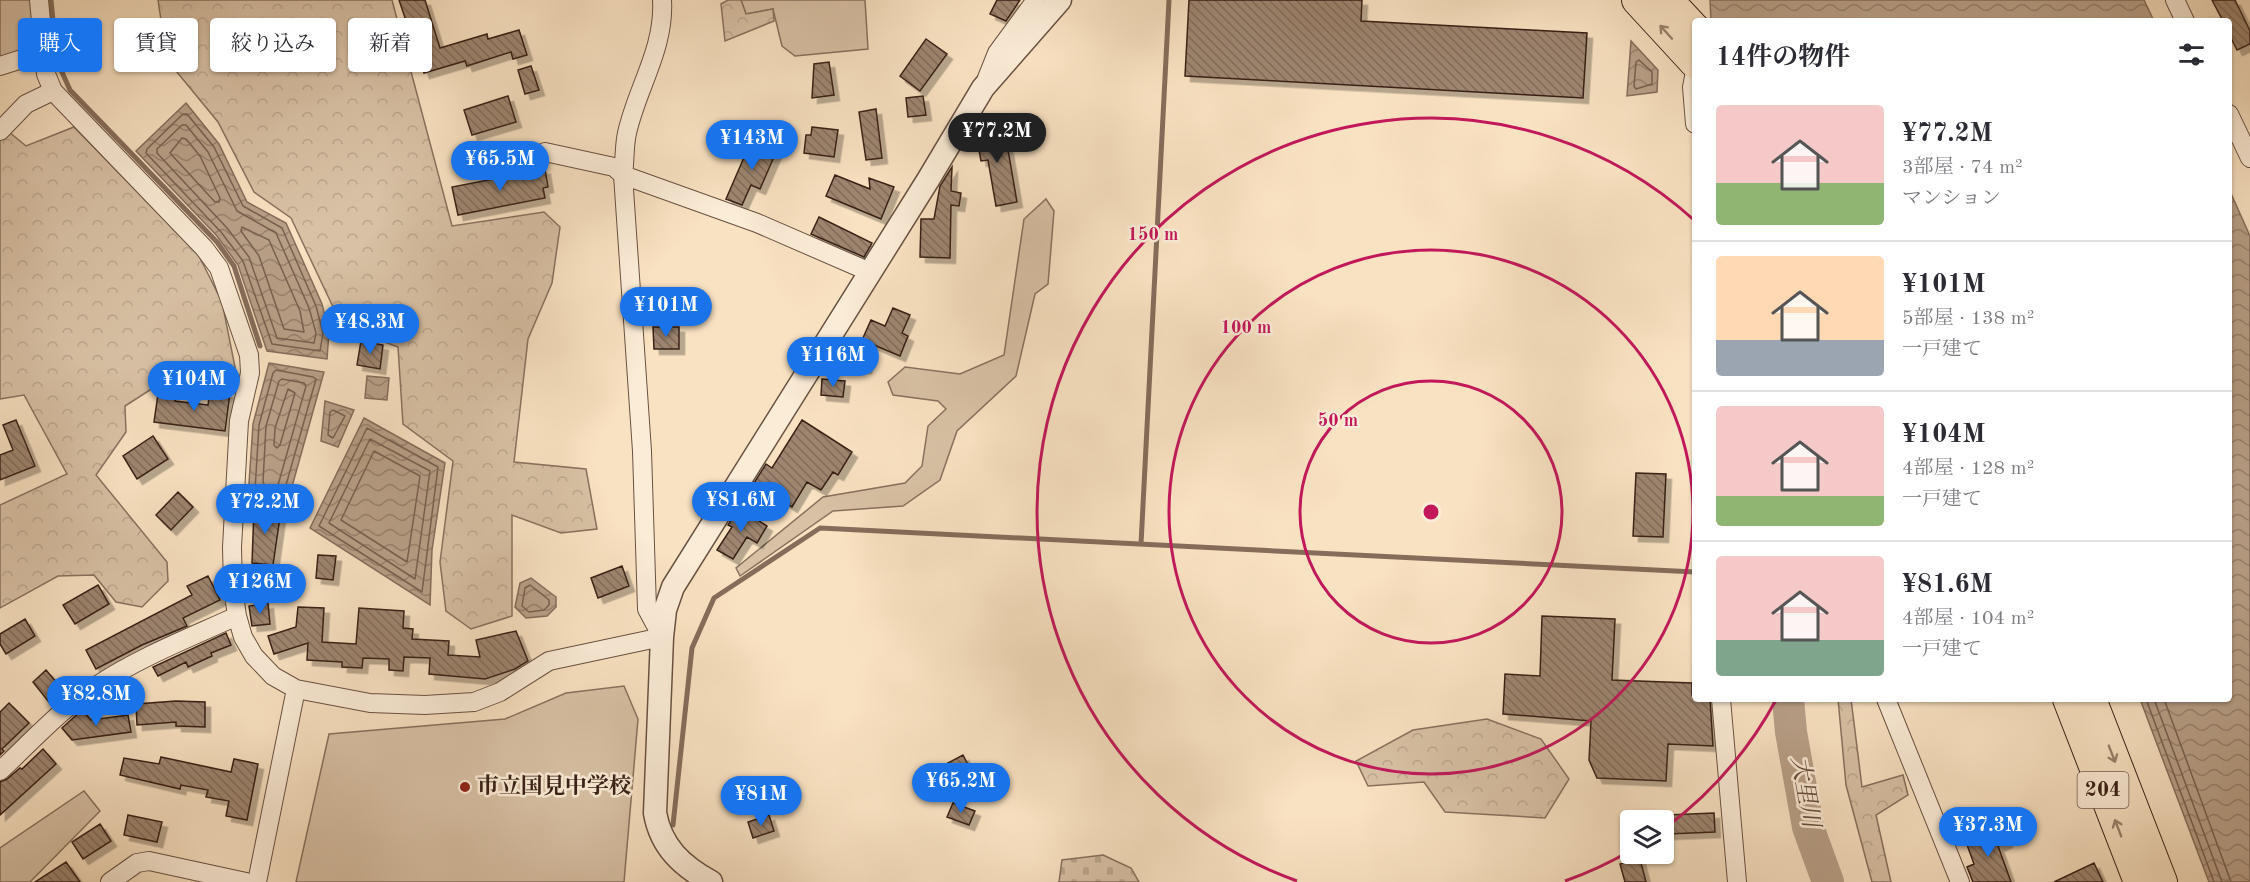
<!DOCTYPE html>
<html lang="ja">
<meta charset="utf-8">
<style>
body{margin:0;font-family:"Old Standard TT","Noto Serif JP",serif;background:#f7f7f7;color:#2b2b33;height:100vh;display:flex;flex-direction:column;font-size:22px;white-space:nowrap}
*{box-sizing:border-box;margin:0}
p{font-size:20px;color:#7c7c81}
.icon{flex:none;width:33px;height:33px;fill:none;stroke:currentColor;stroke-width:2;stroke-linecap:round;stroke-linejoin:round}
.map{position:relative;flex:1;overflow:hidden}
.sheet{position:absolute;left:1692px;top:18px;width:540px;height:684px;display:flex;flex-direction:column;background:#fff;border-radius:6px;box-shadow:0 2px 4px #0004}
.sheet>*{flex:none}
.top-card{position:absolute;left:18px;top:18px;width:570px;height:54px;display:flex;gap:12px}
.fabs{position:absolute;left:1620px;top:810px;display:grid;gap:12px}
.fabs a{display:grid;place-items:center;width:54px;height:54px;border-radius:6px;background:#fff;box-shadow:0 2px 4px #0004;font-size:30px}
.price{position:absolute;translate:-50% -51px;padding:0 14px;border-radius:21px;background:#1a73e8;color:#fff;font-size:20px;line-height:39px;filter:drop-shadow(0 2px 3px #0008)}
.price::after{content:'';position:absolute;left:50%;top:36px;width:18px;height:14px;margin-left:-9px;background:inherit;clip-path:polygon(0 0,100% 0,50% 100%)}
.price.active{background:#222;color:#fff}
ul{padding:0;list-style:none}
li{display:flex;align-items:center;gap:18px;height:150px;padding:0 24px}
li+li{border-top:2px solid #e1e1e2}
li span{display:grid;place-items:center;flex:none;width:168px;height:120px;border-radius:6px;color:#555}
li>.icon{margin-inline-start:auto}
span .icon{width:72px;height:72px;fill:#fffc;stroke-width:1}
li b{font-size:26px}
h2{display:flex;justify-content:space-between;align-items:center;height:72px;padding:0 24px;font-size:26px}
.pill{padding:0 21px;border-radius:6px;background:#fff;box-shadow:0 2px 4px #0004;font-size:21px;line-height:54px}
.pill.active{background:#1a73e8;color:#fff}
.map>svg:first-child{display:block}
.grass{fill:#d8c1a5;stroke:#88715e;stroke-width:1.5}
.forest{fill:url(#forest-crowns);stroke:#88715e;stroke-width:1.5}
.cemetery{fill:url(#cemetery-stones);stroke:#88715e;stroke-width:1.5}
.water{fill:url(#water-waves);stroke:#856d5b;stroke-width:1.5}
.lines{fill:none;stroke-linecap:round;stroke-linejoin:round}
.shore{stroke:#786050;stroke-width:1.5}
.stream{stroke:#856d5b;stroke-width:5}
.river{stroke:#b8a088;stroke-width:32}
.building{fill:url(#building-back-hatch);stroke:#392117;stroke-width:1.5;filter:url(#shadow)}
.minor-casing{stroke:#695142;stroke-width:20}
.tertiary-casing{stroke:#695142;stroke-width:25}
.trunk-casing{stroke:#392117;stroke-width:32}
.minor{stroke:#fbecd7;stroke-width:18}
.tertiary{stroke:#fbecd7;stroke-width:22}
.trunk{stroke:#f9e2c2;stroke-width:30}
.oneway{stroke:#99826c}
.ring{fill:none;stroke:#c2185b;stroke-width:3}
.poi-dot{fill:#8f2418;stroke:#fbecd7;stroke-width:2}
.labels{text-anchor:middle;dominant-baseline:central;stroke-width:5;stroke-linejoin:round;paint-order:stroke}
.shield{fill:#fbecd7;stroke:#735e51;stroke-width:1.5}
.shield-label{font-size:21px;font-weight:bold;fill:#392117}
.poi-label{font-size:22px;font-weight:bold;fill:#392117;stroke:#fbecd7;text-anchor:start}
.water-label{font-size:24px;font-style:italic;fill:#654d3f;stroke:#fbecd7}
.centre{fill:#c2185b;stroke:#fbecd7;stroke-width:3}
.ring-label{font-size:18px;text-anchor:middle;font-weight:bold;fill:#c2185b;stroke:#fbecd7;stroke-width:5;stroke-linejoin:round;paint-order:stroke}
</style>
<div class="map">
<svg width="2250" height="882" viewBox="0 0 2250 882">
<defs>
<pattern id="forest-crowns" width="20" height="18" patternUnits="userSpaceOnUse" patternTransform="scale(1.5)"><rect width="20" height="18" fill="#d8c1a5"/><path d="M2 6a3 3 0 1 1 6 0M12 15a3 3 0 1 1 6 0" fill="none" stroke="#baa68d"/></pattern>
<pattern id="cemetery-stones" width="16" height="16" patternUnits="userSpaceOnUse" patternTransform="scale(1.5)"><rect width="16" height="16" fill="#d8c1a5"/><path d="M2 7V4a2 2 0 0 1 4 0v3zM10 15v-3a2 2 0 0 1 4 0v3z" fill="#baa68d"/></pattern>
<pattern id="water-waves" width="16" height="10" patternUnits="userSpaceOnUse" patternTransform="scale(1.5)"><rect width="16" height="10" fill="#b8a088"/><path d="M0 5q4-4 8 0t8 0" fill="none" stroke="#97826e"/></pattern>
<pattern id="building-back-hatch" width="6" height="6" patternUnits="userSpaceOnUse" patternTransform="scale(1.5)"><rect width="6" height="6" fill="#9d8570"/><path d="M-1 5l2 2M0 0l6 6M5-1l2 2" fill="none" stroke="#816c5b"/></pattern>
<filter id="shadow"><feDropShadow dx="5.5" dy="5.5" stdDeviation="0" flood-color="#0004"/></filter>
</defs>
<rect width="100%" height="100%" fill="#f9e2c2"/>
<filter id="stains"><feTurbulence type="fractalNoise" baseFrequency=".00333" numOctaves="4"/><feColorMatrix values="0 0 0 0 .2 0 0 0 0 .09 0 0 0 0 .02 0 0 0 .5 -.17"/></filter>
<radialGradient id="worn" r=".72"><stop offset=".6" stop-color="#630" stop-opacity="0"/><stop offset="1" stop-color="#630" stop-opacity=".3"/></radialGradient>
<!-- grass -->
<path class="grass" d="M0,0H31L34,44L0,59Z
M741,0H865L868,49L795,56L782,46L773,9L746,14Z
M1046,199L1054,211L1048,284L1035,294L1016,376L957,431L940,480L903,506L833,511L740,576L736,568L823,497L905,483L922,466L928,426L946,409L938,401L893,395L888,382L905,367L960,374L1004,355L1024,219Z
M624,686L638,719L624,882H296L329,734L505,719L566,693Z
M84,791L100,811L30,882H0V848Z"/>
<!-- forest -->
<path class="forest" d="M158,0H392L452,226L544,212L560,227L552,283L528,339L514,462L586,469L597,529L561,533L512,515V616L471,629L446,611L440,562L453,461L403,424L398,347L342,326L291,218L254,192L218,122L167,60Z
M728,0H741L746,14L773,9L774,21L725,41L721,4Z
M74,127L198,254L222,302L236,372L153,388L125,406L126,432L96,475L167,562L168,581L142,607L116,602L94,575L58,576L0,608V505L67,474L24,395L0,399V141L9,132L26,146Z
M1838,699H1851L1862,787L1903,775L1908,795L1876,815L1891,882H1872L1846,785Z
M1487,719L1541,739L1569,779L1545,818L1445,812L1424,782L1368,786L1356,761L1413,730Z"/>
<!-- cemetery -->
<path class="cemetery" d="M1103,855L1131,868L1139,882H1059L1062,860Z"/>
<!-- water -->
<path class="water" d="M1710,0H2144L2154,21H1711Z
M1631,41L1658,70L1657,92L1627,96Z
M186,103L219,144L247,202L286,223L322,304L329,332L327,359L267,351L238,265L217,236L136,151Z
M2229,189L2250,236V882H2209L2140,699H2229Z
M269,363L324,372L288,501L248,498L253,424Z
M367,376L389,378L387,400L365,398Z
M325,401L354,410L338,447L321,441Z
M364,418L445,463L432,550L430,605L310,528Z
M531,578L556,597V607L547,616L526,618L515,607L520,583Z"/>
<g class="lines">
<!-- shore -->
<path class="shore" d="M1639,60L1652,72V84L1636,89L1634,86L1636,62Z
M183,114H187L214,147L243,206L282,228L316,306L323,333L320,351L272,344L243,261L221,232L146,153L147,149Z
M182,125H186L208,152L237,211L276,233L309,308L316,333L314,343L277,338L249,257L227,228L157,153V149Z
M182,138L186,139L200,156L220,198L219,202H215L170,153Z
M242,227L269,240L300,311L304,332L284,329L259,256L241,231Z
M276,370L313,377L316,379L284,492L281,495L257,492L255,490L259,425L273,373Z
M282,379L304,383L306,386L278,485L265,486L263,482L266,426L279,381Z
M288,389L295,393L280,445L277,448L274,445L275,428Z
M333,410L345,416L333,438L328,435L330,412Z
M367,428L438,467L422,592L319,526Z
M370,439L430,471L415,579L329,523Z
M374,451L420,476L407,562L341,520Z
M530,585L549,600V605L544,610L529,612L522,606L525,588Z
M2146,699L2214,882
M2154,699L2222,882
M2164,699L2231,882"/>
<!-- stream -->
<path class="stream" d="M51,0L57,61L70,90L217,242L234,266L260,346
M1141,544L1169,0
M673,825L692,648L714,598L820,528L1695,572"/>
<!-- river -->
<path class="river" d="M1788,699L1791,732L1808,827L1828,882"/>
</g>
<!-- building -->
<path class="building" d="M399,0H425L440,48L487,34L488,39L519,30L527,55L513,59L511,52L467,66L465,61L424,73Z
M997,0H1020L1006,21L990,14Z
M1189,0H1362L1361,21L1587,33L1583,98L1185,76Z
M2212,0H2235L2250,31V44L2237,50L2229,34V21H2223Z
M926,39L947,54L920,91L900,76Z
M829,62L834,95L812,98L814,64Z
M531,66L539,90L525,94L518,70Z
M508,96L516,122L472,135L464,110Z
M923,96L926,115L908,117L906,98Z
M876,109L882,158L866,160L859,112Z
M994,124L997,139L1006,138L1017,202L996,206L988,160L981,161L975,128Z
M812,127L838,130L834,157L804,153L806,135H811Z
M752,139L777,150L760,189L751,185L742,205L726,199Z
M952,167L951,191L961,193L959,206L951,205L950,258L920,257L921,219H934L940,186Z
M545,169L548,187L543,188L545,198L458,215L452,187Z
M835,175L870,189L869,178L894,187L881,219L826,196Z
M819,217L872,243L864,257L811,234Z
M893,308L910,315L902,333L908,336L900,356L862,340L871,320L885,326Z
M653,327H679V349H654Z
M361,341L383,345L380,369L357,365Z
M843,351L868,353L866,368L842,366Z
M822,379L845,381L843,397L821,395Z
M210,390L230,393L225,431L154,422L158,394L176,397L175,401L208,405Z
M16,420L35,466L0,480V455L13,450L3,425Z
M802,420L852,452L838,475L833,472L821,490L807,482L792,507L754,483L766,464L772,468Z
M153,436L168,459L137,479L123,456Z
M1636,473L1666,474L1663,537L1633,536Z
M178,492L193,507L171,530L156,515Z
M254,508L281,510L273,565L252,563Z
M739,508L767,526L757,543L747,537L733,559L717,550L732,527L728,525Z
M318,555L336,556L333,580L316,578Z
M622,566L629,586L598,598L591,578Z
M208,576L220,600L183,618L187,626L142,645L96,669L86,650L192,595L187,586Z
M98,585L109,604L75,624L63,605Z
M268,603L270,624L252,626L249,606Z
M298,607L324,608L322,642L356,644L359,608L404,611L403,628L413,629L412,639L449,641L448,655L480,657L476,640L516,631L528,661L515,669L485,679L429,674L430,658L404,657L403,671L389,670V659L363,658L362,668L342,667V662L307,660L308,643L274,654L268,636L296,627Z
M1542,616L1615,619L1612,680L1692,683V695H1695V699H1710L1713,746L1668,744L1666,781L1597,778L1589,760L1591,721L1503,714L1505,674L1540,676Z
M25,619L35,636L6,654L0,644V634Z
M226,633L231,645L211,653L212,656L188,667L186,662L158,676L153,667Z
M46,670L66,694L52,706L33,682Z
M176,701L205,702V727L176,726V722L137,725L136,704Z
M9,703L29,723L2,749L4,751L0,755V712Z
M82,710L91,720L128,715L131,732L72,740L62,728Z
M43,749L56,764L0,815V782L7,779L20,768L22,769Z
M963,755L976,780L959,789L946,764Z
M161,757L231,772L234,759L258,764L247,820L226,816L229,801L206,797L208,790L181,785L180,789L120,775L124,758L159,764Z
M953,803L975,811L969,825L947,817Z
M1714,813L1715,832L1668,834L1667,815Z
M128,815L162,822L157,842L124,835Z
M769,815L774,831L753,838L748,822Z
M100,824L111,841L83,859L72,842Z
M2002,828L2007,842L1998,846L2011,882H1973L1967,867L1974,864L1966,842Z
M1640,859L1646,882H1625L1620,864Z
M66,862L80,882H35Z
M2094,863L2103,882H2054Z"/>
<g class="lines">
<!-- minor casing -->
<g class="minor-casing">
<path id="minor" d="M39,0L46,74L53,91L204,248L219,268L249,355L250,373L239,421L232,547L233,588L237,616L243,637L254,656L273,676L296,689L370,703L425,705L474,702L500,692L549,661L662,637L647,609L642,451L623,175C625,161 624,146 627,133C637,88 665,48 662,0
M2175,0L2185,21
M0,66L44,52
M1695,72L1692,87L1695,124
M987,78L997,53L1036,0
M2229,114L2250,158
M0,131L26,104L53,91
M545,152L614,167L623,175L757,223L870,272
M1721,699L1737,882
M1886,699L1960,882
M0,771C31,742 61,709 96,686C140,657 189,638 237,616
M110,882L137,863L149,861L246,882
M257,882L296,689"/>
</g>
<!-- tertiary casing -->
<g class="tertiary-casing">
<path id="tertiary" d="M711,882C682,866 661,847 655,813L662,637L665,610L673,587L928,180L983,88L1060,0"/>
</g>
<!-- trunk casing -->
<g class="trunk-casing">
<path id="trunk" d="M1637,0L1695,63
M1668,0L1695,29
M2068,699L2139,882
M2091,699L2162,882"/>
</g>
<!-- minor -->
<use href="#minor" class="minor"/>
<!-- tertiary -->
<use href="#tertiary" class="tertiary"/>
<!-- trunk -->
<use href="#trunk" class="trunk"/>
</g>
<!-- one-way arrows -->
<defs><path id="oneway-shaft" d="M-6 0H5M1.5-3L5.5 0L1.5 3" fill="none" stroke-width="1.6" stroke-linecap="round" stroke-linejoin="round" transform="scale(1.5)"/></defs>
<g class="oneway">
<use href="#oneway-shaft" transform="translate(1666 32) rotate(-132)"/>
<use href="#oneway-shaft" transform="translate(2112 754) rotate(69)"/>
<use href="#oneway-shaft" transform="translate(2118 828) rotate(-111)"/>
</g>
<!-- distance rings -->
<g class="ring">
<circle cx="1431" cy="512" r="131"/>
<circle cx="1431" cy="512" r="262"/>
<path d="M1776 700A393 393 0 0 1 1665 828M1630 851A393 393 0 0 1 1565 881M1297 881A393 393 0 1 1 1694 220"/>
</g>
<!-- markers -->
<circle class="poi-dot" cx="465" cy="787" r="6"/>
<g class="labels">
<!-- shield labels -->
<rect class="shield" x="2077.5" y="772" width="51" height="36" rx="4.5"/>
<g class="shield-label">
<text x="2103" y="790">204</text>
</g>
<!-- poi labels -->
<g class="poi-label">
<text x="477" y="787">市立国見中学校</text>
</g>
<!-- water labels -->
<g class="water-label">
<text transform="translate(1804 792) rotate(80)">大里川</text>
</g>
</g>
<circle cx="1431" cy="512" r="9" class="centre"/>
<g class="ring-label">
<text x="1153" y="240">150 m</text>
<text x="1246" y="333">100 m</text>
<text x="1338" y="426">50 m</text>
</g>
<rect width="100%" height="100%" filter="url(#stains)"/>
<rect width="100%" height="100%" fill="url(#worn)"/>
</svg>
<div class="fabs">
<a><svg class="icon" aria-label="layers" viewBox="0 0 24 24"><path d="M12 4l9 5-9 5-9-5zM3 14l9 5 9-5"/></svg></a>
</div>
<b class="price active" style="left:997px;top:164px">¥77.2M</b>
<b class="price" style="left:752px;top:171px">¥143M</b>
<b class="price" style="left:500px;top:192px">¥65.5M</b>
<b class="price" style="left:666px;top:338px">¥101M</b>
<b class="price" style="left:370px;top:355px">¥48.3M</b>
<b class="price" style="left:833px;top:388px">¥116M</b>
<b class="price" style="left:194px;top:412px">¥104M</b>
<b class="price" style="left:741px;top:533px">¥81.6M</b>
<b class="price" style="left:265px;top:535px">¥72.2M</b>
<b class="price" style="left:260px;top:615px">¥126M</b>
<b class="price" style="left:96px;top:727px">¥82.8M</b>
<b class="price" style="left:961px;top:814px">¥65.2M</b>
<b class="price" style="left:761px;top:827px">¥81M</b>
<b class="price" style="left:1988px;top:858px">¥37.3M</b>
<div class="top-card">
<a class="pill active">購入</a>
<a class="pill">賃貸</a>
<a class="pill">絞り込み</a>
<a class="pill">新着</a>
</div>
<section class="sheet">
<h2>14件の物件<svg class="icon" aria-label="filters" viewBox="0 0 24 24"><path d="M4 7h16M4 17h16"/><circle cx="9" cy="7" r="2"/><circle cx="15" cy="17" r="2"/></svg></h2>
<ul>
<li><span style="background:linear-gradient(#f6c9c9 65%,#8fb573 0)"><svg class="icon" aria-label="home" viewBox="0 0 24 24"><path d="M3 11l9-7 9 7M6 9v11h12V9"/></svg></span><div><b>¥77.2M</b><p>3部屋 · 74 m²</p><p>マンション</p></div></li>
<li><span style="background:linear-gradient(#ffd9b3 70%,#9aa5b1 0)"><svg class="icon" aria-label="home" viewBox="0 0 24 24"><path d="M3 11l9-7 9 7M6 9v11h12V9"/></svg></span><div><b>¥101M</b><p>5部屋 · 138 m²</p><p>一戸建て</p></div></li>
<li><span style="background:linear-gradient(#f6c9c9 75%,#8fb573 0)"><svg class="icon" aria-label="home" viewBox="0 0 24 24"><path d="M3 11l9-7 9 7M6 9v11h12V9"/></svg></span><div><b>¥104M</b><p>4部屋 · 128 m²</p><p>一戸建て</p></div></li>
<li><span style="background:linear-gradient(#f6c9c9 70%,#7fa58c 0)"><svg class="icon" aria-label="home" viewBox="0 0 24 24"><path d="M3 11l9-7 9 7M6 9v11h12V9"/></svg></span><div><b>¥81.6M</b><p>4部屋 · 104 m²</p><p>一戸建て</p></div></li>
</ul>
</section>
</div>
